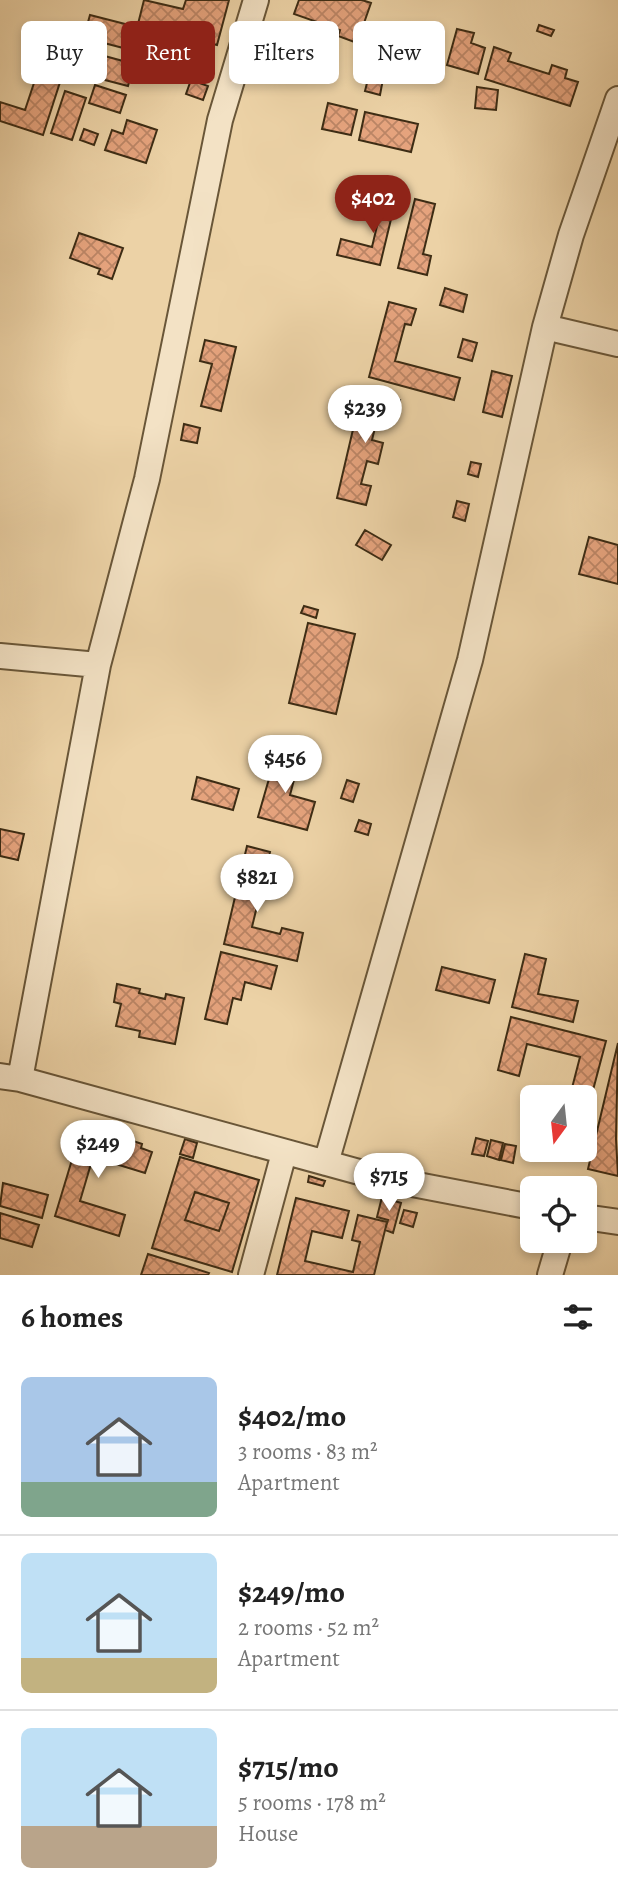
<!DOCTYPE html>
<meta charset="utf-8">
<style>
body{margin:0;font-family:Alegreya,serif;background:#f2f2f2;color:#222;height:100vh;display:flex;flex-direction:column;font-size:26px;white-space:nowrap}
*{box-sizing:border-box;margin:0}
p{font-size:23px;color:#767676}
.icon{flex:none;width:38px;height:38px;fill:none;stroke:currentColor;stroke-width:2;stroke-linecap:round;stroke-linejoin:round}
.map{position:relative;height:1275px;overflow:hidden}
.sheet{display:flex;flex-direction:column;background:#fff;flex:1}
.sheet>*{flex:none}
.banner{position:absolute;left:21px;top:21px;width:578px;height:63px;display:flex;gap:14px}
.needle{width:46px;rotate:195deg}
.tools{position:absolute;left:520px;top:1085px;display:grid;gap:14px}
.tools a{display:grid;place-items:center;width:77px;height:77px;border-radius:10px;background:#fff;box-shadow:0 4px 10px #0003;font-size:35px}
.price{position:absolute;translate:-50% -60px;padding:0 16px;border-radius:24px;background:#fff;color:#222;font-size:23px;line-height:46px;filter:drop-shadow(0 2px 4px #0008)}
.price::after{content:'';position:absolute;left:50%;top:42px;width:21px;height:16px;margin-left:-10px;background:inherit;clip-path:polygon(0 0,100% 0,50% 100%)}
.price.on{background:#8f2418;color:#fff}
ul{padding:0;list-style:none}
li{display:flex;align-items:center;gap:21px;height:175px;padding:0 21px}
li+li{border-top:2px solid #e0e0e0}
li span{display:grid;place-items:center;flex:none;width:196px;height:140px;border-radius:10px;color:#555}
li>.icon{margin-inline-start:auto}
span .icon{width:84px;height:84px;fill:#fffc;stroke-width:1}
li b{font-size:30px}
h2{display:flex;justify-content:space-between;align-items:center;height:84px;padding:0 21px;font-size:30px}
.chip{padding:0 24px;border-radius:10px;background:#fff;box-shadow:0 4px 10px #0003;font-size:24px;line-height:63px}
.chip.on{background:#8f2418;color:#fff}
.map>svg:first-child{display:block}
.building{fill:url(#building-cross-hatch);stroke:#3d2c14;stroke-width:2;fill-rule:evenodd}
.lines{fill:none;stroke-linecap:round;stroke-linejoin:round}
.minor-casing{stroke:#695638;stroke-width:28}
.minor{stroke:#f3e2c5;stroke-width:24}
</style>
<div class="map">
<svg width="618" height="1275" viewBox="0 0 618 1275">
<defs>
<pattern id="building-cross-hatch" width="8" height="8" patternUnits="userSpaceOnUse" patternTransform="scale(1.75)"><rect width="8" height="8" fill="#e5a37d"/><path d="M0 0l8 8M0 8l8-8" fill="none" stroke="#bb8565"/></pattern>
</defs>
<rect width="100%" height="100%" fill="#ecd2a6"/>
<filter id="stains"><feTurbulence type="fractalNoise" baseFrequency=".00286" numOctaves="4"/><feColorMatrix values="0 0 0 0 .2 0 0 0 0 .09 0 0 0 0 .02 0 0 0 .5 -.17"/></filter>
<radialGradient id="worn" r=".72"><stop offset=".6" stop-color="#630" stop-opacity="0"/><stop offset="1" stop-color="#630" stop-opacity=".3"/></radialGradient>
<!-- building -->
<path class="building" d="M144,0L183,9L186,0H229L217,45L138,24Z
M299,0H362L371,3L357,43L338,36L340,30L294,14Z
M90,15L133,26L127,49L104,43L101,55L134,64L128,86L74,72Z
M539,25L554,30L551,36L537,31Z
M457,29L474,33L471,43L485,48L478,74L447,65Z
M494,47L511,53L508,61L549,74L552,65L567,70L565,78L578,82L570,106L485,79Z
M38,71L61,79L43,135L0,121V102L25,110Z
M369,75L383,79L380,95L365,91Z
M191,80L208,86L203,100L186,94Z
M95,85L126,95L120,113L89,103Z
M477,87L498,90L496,110L475,108Z
M65,91L86,98L72,140L51,133Z
M328,103L357,110L351,135L322,129Z
M365,112L418,124L411,152L359,140Z
M127,120L157,130L146,163L105,150L112,130L123,134Z
M84,129L98,134L94,145L80,140Z
M386,188L398,190L380,265L337,255L341,239L372,247Z
M415,199L435,204L423,254L431,256L427,275L398,268Z
M79,233L123,248L112,279L98,274L100,269L70,258Z
M445,288L467,295L463,312L440,305Z
M389,302L416,309L411,325L405,324L395,361L460,378L454,400L369,377Z
M463,339L477,343L472,361L458,357Z
M205,340L236,347L221,411L201,406L212,364L200,361Z
M492,371L512,376L502,417L483,412Z
M362,391L400,400L396,419L378,415L372,440L383,443L378,464L367,461L361,484L371,486L366,505L337,498Z
M184,424L200,428L197,443L181,440Z
M471,462L481,464L478,477L468,474Z
M457,501L469,504L465,521L453,517Z
M365,530L391,545L382,560L356,545Z
M589,537L618,545V584L579,574Z
M304,606L318,610L316,618L301,613Z
M308,623L355,634L336,714L289,703Z
M277,751L300,757L290,795L315,802L307,830L258,817Z
M197,777L239,789L233,810L192,799Z
M347,780L359,784L353,802L341,798Z
M359,820L371,824L368,835L355,831Z
M0,829L24,834L18,860L0,856Z
M247,846L270,852L252,927L280,934L282,928L303,933L297,961L224,944Z
M221,952L277,966L271,989L245,982L241,1000L233,998L227,1024L205,1019Z
M525,954L546,959L538,994L578,1001L573,1022L512,1007Z
M442,967L495,980L489,1003L436,990Z
M117,984L140,989L139,993L165,999L166,994L184,998L175,1044L139,1037L140,1031L116,1026L121,1004L114,1002Z
M511,1017L606,1041L592,1094L572,1088L580,1057L527,1044L519,1076L498,1070Z
M618,1043L616,1139L618,1176L588,1169Z
M81,1130L122,1143L124,1138L142,1144L141,1148L152,1152L145,1173L93,1157L80,1201L125,1215L119,1236L55,1216Z
M476,1138L488,1141L484,1156L472,1154Z
M185,1139L197,1143L193,1158L180,1154Z
M491,1140L503,1143L499,1160L487,1156Z
M505,1144L516,1146L513,1163L501,1160Z
M180,1157L259,1180L232,1272L152,1248ZM195,1192L229,1203L219,1231L185,1220Z
M309,1176L325,1181L323,1186L308,1182Z
M3,1183L48,1195L42,1218L0,1206Z
M195,1192L229,1203L219,1231L185,1220Z
M382,1197L401,1203L393,1233L385,1230L388,1220L377,1217Z
M296,1198L349,1211L342,1238L312,1231L305,1261L353,1272L360,1242L352,1240L358,1215L387,1222L374,1275H277Z
M404,1210L417,1213L413,1227L400,1223Z
M0,1213L39,1225L32,1247L0,1238Z
M148,1254L209,1273L208,1275H141Z"/>
<g class="lines">
<!-- minor casing -->
<g class="minor-casing">
<path id="minor" d="M545,327L618,344
M0,656L98,665
M0,1076L20,1079L381,1178L532,1207
M20,1079L98,665L147,479L220,120L256,0
M326,1163L470,660L545,327L571,235L618,99
M584,1217L618,1222
M251,1275L284,1153
M550,1275L560,1241"/>
</g>
<!-- minor -->
<use href="#minor" class="minor"/>
</g>
<rect width="100%" height="100%" filter="url(#stains)"/>
<rect width="100%" height="100%" fill="url(#worn)"/>
</svg>
<div class="tools">
<a><svg class="needle" viewBox="-14 -14 28 28"><path d="M0-13l5 13h-10z" fill="#e53935"/><path d="M0 13l5-13h-10z" fill="#767676"/></svg></a>
<a><svg class="icon" aria-label="locate" viewBox="0 0 24 24"><circle cx="12" cy="12" r="6"/><path d="M12 2v4M12 18v4M2 12h4M18 12h4"/></svg></a>
</div>
<b class="price on" style="left:373px;top:235px">$402</b>
<b class="price" style="left:365px;top:445px">$239</b>
<b class="price" style="left:285px;top:795px">$456</b>
<b class="price" style="left:257px;top:914px">$821</b>
<b class="price" style="left:98px;top:1180px">$249</b>
<b class="price" style="left:389px;top:1213px">$715</b>
<div class="banner">
<a class="chip">Buy</a>
<a class="chip on">Rent</a>
<a class="chip">Filters</a>
<a class="chip">New</a>
</div>
</div>
<section class="sheet">
<h2>6 homes<svg class="icon" aria-label="filters" viewBox="0 0 24 24"><path d="M4 7h16M4 17h16"/><circle cx="9" cy="7" r="2"/><circle cx="15" cy="17" r="2"/></svg></h2>
<ul>
<li><span style="background:linear-gradient(#a9c7e8 75%,#7fa58c 0)"><svg class="icon" aria-label="home" viewBox="0 0 24 24"><path d="M3 11l9-7 9 7M6 9v11h12V9"/></svg></span><div><b>$402/mo</b><p>3 rooms · 83 m²</p><p>Apartment</p></div></li>
<li><span style="background:linear-gradient(#bfe0f5 75%,#c2b280 0)"><svg class="icon" aria-label="home" viewBox="0 0 24 24"><path d="M3 11l9-7 9 7M6 9v11h12V9"/></svg></span><div><b>$249/mo</b><p>2 rooms · 52 m²</p><p>Apartment</p></div></li>
<li><span style="background:linear-gradient(#bfe0f5 70%,#b9a48a 0)"><svg class="icon" aria-label="home" viewBox="0 0 24 24"><path d="M3 11l9-7 9 7M6 9v11h12V9"/></svg></span><div><b>$715/mo</b><p>5 rooms · 178 m²</p><p>House</p></div></li>
</ul>
</section>
